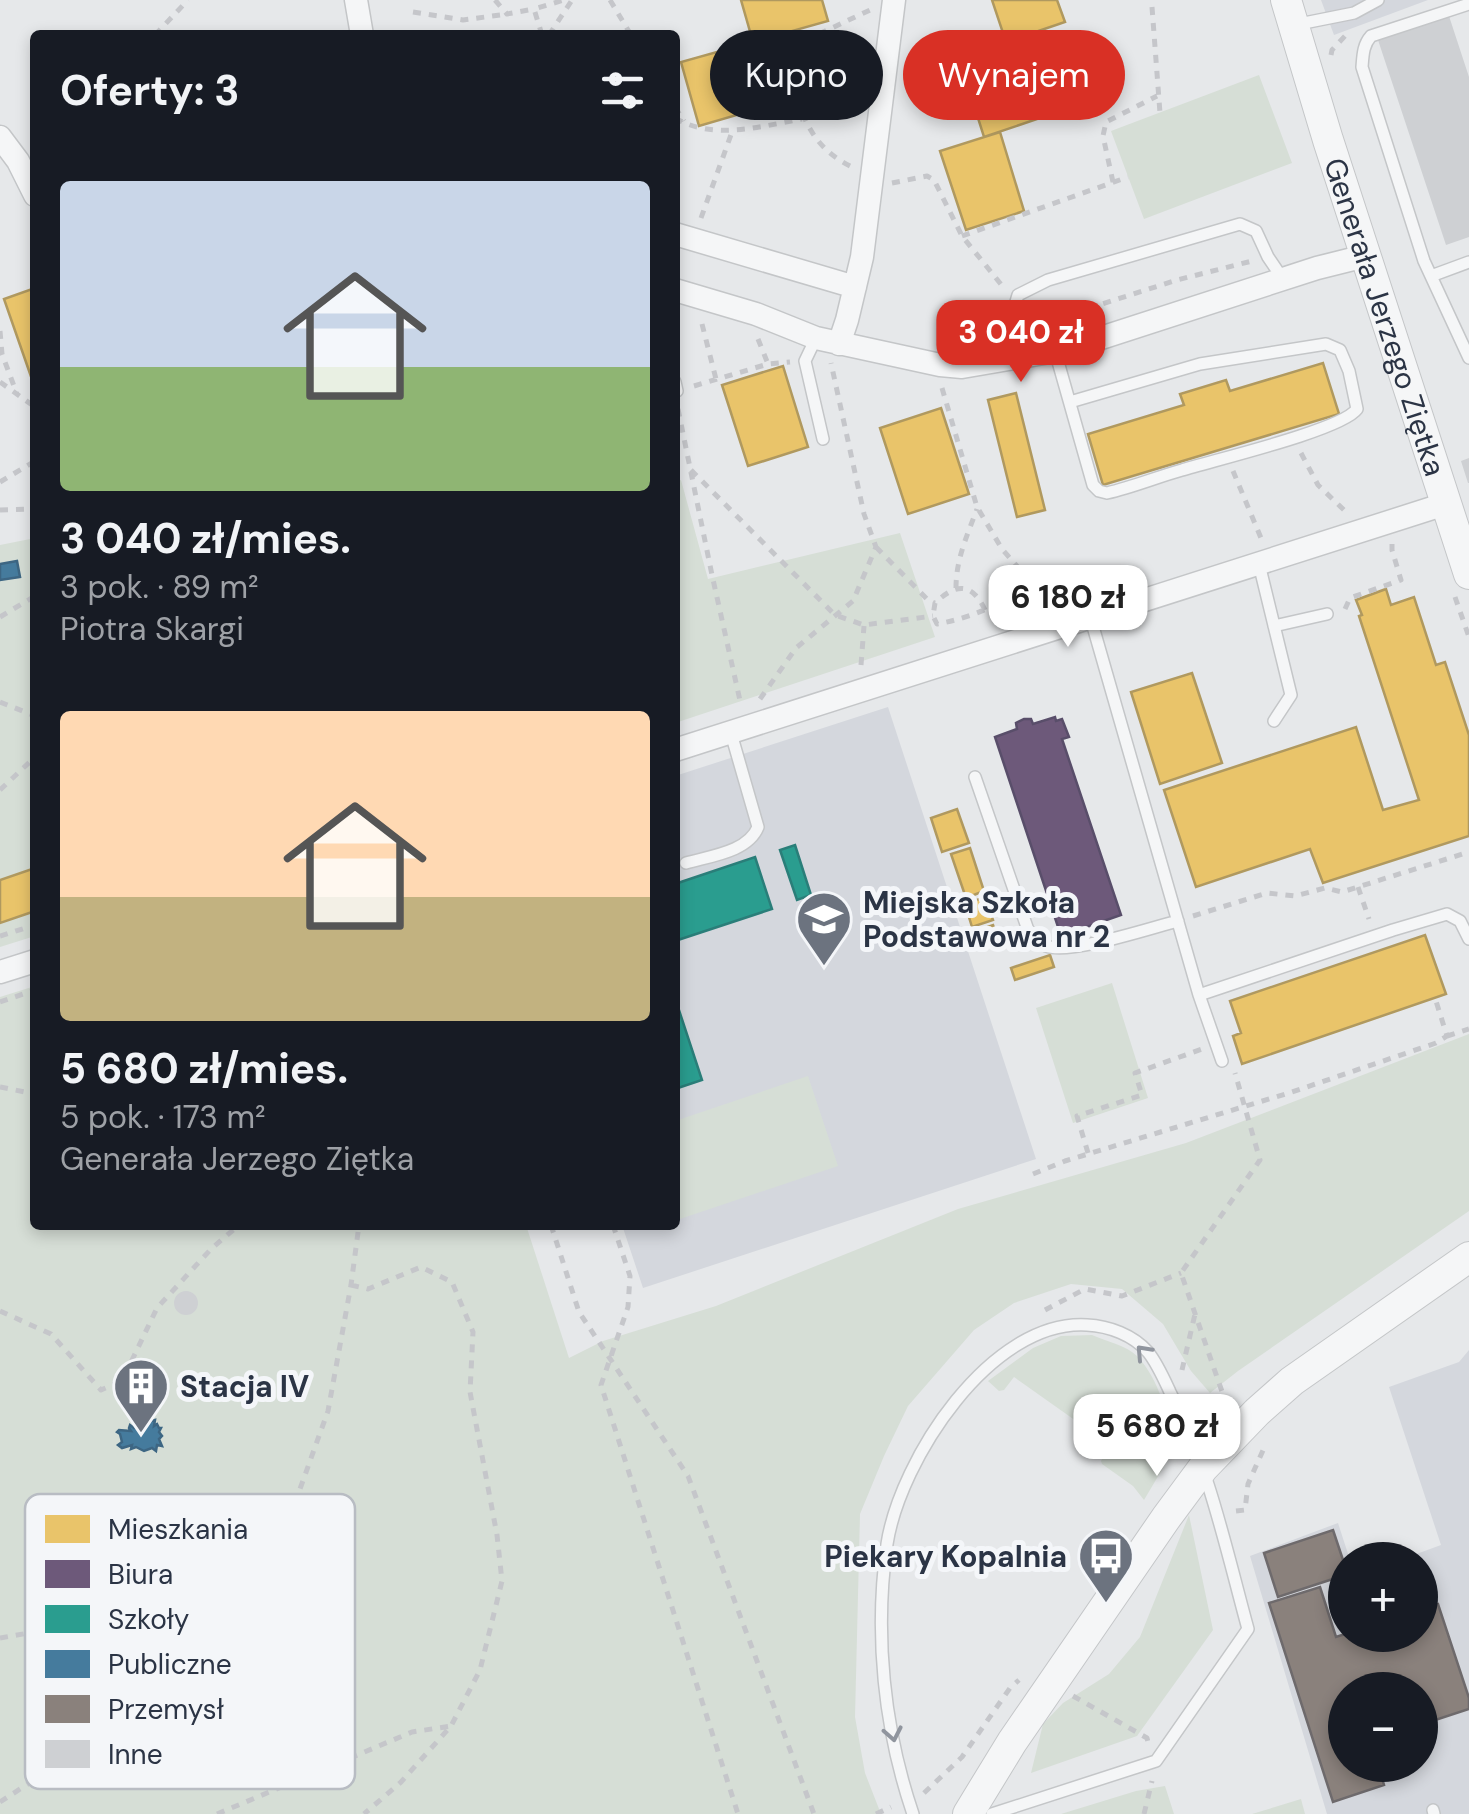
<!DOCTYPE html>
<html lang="pl">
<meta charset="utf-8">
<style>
body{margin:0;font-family:"DM Sans",sans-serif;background:#20242c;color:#f1f3f6;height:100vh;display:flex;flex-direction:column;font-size:38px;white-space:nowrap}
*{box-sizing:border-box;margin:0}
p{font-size:32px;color:#9ea1a6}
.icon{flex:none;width:55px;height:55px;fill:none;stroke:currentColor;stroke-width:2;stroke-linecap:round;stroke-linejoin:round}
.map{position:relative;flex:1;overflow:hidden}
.drawer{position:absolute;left:30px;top:30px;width:650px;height:1200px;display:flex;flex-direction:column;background:#171b24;border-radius:10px;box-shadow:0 5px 15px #0003}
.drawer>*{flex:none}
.guide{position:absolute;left:710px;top:30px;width:608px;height:90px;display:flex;gap:20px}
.tools{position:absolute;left:1328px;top:1542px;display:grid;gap:20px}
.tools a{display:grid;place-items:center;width:110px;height:110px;border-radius:50%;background:#171b24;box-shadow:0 5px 15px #0003;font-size:50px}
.price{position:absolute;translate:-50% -85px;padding:0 22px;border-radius:20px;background:#fff;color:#222;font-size:32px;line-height:65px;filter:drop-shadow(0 2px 5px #0008)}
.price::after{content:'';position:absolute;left:50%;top:60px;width:30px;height:22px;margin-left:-15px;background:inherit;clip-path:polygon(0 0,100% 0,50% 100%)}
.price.selected{background:#d93025;color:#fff}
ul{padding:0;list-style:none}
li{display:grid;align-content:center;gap:20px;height:530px;padding:0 30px}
li span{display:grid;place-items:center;height:310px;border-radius:10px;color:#555}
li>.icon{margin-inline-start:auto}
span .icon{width:180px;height:180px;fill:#fffc;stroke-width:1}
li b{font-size:42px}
h2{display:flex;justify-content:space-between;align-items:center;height:120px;padding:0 30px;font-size:42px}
.chip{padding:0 35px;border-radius:45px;background:#171b24;box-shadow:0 5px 15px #0003;font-size:35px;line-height:90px}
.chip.selected{background:#d93025;color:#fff}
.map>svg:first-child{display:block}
.built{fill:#d4d7dd;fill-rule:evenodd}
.green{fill:#d6ded6}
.homes{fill:#e9c46a;stroke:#b0995f;stroke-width:2.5}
.offices{fill:#6d597a;stroke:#594e6a;stroke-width:2.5}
.schools{fill:#2a9d8f;stroke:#2a7e79;stroke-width:2.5}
.public{fill:#457b9d;stroke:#3d6683;stroke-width:2.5}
.industry{fill:#8a817c;stroke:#6e6a6c;stroke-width:2.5}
.building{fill:#ced0d3}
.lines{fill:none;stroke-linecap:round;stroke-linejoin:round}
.service-casing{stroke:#c4c6c8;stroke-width:14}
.minor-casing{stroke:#c4c6c8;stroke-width:25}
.tertiary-casing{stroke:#c4c6c8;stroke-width:32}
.path{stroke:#c5c6ca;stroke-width:5;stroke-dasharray:8 8;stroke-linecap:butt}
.service{stroke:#f5f6f7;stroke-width:11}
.minor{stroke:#f5f6f7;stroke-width:22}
.tertiary{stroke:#f5f6f7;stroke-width:30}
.oneway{stroke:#90959e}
.labels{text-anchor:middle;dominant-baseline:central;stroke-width:10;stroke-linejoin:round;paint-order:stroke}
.street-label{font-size:30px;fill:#2b3445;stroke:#f4f6f9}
.poi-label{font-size:30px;font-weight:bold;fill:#2b3445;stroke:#f4f6f9;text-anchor:start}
.key{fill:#f4f6f9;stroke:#b8bcc3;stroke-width:2.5}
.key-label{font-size:28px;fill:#2b3445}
</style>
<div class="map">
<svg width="1469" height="1814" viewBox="0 0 1469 1814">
<rect width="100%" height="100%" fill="#e6e8ea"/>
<!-- built -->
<path class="built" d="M1321,0H1428L1334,35Z
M888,707L1036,1159L643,1288L622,1225H675V776Z
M1469,1350V1814H1327L1250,1556L1338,1523L1350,1560H1345V1635H1420V1560H1400L1441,1545L1389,1387L1459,1362ZM1345,1690H1420V1765H1345Z"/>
<!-- green -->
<path class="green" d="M1259,75L1292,163L1144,219L1111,131Z
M681,480L708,579L900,533L935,637L675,723V482Z
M35,538V936L0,947V545Z
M1112,983L1148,1098L1073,1123L1036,1008Z
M35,986V1225H526L569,1358L603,1341L716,1306L958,1209L1186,1143L1469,1034V1211L1238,1371L1210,1393L1191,1371L1163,1324L1122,1289L1071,1284L1014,1303L974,1330L908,1406L884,1456L860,1514L855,1717L865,1773L881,1814H0V997Z
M808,1076L838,1166L677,1220L675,1121Z
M1092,1335C1106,1341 1127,1346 1137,1356C1160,1380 1167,1416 1176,1446L1144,1500L1133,1486L1102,1464L1101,1461L1110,1445L1014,1377L1004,1390L999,1391L988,1381L1033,1348L1061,1336Z
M1189,1515L1213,1630L1137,1736L1031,1773L1043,1724L1063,1703L1109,1674L1140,1637Z
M1165,1786L1174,1814H1061L1136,1791Z
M1301,1799L1305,1814H1252Z"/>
<!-- homes -->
<path class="homes" d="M741,0H822L828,21L753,42Z
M992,0H1057L1065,22L1006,42Z
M1016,38L1043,117L984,137L959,58Z
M756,41L774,104L699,126L681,62Z
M1000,132L1024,211L966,230L940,151Z
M35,288V388L4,299Z
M1323,363L1339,414L1103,485L1088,434L1184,405L1180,394L1226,380L1230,391Z
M783,366L808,447L748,466L722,385Z
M1016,393L1045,510L1017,517L988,400Z
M941,408L969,494L908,514L880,428Z
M1386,589L1391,605L1414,597L1436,665L1445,662L1469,735V836L1323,883L1310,849L1196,887L1164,790L1356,727L1383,810L1419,800L1359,616L1362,615L1356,600Z
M1192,673L1222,763L1160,784L1131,692Z
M957,809L969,843L942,852L931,818Z
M970,848L984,891L966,898L951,854Z
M35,868V911L0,923V880Z
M985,897L993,920L972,927L965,904Z
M993,925L997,936L983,941L979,930Z
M1425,935L1446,994L1242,1064L1233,1036L1241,1033L1230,1001Z
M1050,955L1054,967L1015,980L1011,968Z"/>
<!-- offices -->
<path class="offices" d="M1055,717L1056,721L1062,719L1069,737L1062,739L1121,915L1061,936L995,737L1017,729L1016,723L1024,719H1031L1033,724Z"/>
<!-- schools -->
<path class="schools" d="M795,845L811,895L797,900L780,850Z
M755,857L772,909L675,941V884Z
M675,998L702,1080L675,1089Z"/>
<!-- public -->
<path class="public" d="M17,561L20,577L0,580V564Z
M143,1420L144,1423L155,1420L154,1426L157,1424L159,1428H161L159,1432L162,1436L159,1439L162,1446L157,1445L156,1451L152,1448L144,1451L136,1447L131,1449L132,1445L122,1448L118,1445L122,1442L120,1434L117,1432L119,1430L131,1431L129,1428L130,1425L134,1428Z"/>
<!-- industry -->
<path class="industry" d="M1333,1530L1345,1566V1575L1278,1597L1264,1553Z
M1320,1587L1336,1637L1345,1634L1420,1635V1610L1438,1604L1469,1698V1709L1420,1725V1690H1345V1765H1378L1384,1785L1333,1802L1269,1603Z"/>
<!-- building -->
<path class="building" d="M1449,16L1469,77V237L1446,245L1378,40Z
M1469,458V483H1468L1461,461Z
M174 1303a12 12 0 1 1 24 0a12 12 0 1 1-24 0Z"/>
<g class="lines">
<!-- service casing -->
<g class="service-casing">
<path id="service" d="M1469,4L1371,36C1363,45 1363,55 1362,67L1424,261L1469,358
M1294,25L1354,13L1378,0
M1431,276L1469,262
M816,338L805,361L823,439
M1055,351L1093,485L1099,491L1107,493C1133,487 1157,477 1182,470C1214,460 1342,430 1357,409L1349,371L1340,350L1326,344L1200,364L1070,402
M1005,361L1006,335L1018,295L1048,280L1240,224L1256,231L1268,257L1283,279
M675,382L677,391
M1259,564L1291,695L1274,721
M1090,616L1199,995L1222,1061
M1274,626L1327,614
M975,777L1028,930C1034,935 1040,943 1046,946C1070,955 1150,928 1178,921
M686,863C710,856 748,852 758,827L730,730
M1199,995L1393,930L1447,914L1460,921L1469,939
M1433,1810L1434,1814
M913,1814C884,1729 874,1634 887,1544C900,1460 991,1319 1087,1325C1109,1326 1133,1335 1148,1352C1157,1363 1164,1379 1170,1392C1209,1466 1226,1549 1248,1629L1156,1761L992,1814"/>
</g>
<!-- minor casing -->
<g class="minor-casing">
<path id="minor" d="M356,0L362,35
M0,137L18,161L35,195
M675,234L855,287
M675,290L756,314L816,338L940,365L962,367L1067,349L1317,268L1365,256
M839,344L847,320L862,257L894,0
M675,750L1445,504
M0,972L35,961"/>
</g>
<!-- tertiary casing -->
<g class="tertiary-casing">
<g id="tertiary">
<path id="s1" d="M1286,0L1328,140L1469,574"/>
<path d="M968,1814L1012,1742L1166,1518L1203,1468L1257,1412L1292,1381L1469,1257"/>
</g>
</g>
<!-- path -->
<path class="path" d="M495,0L507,14L534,9
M610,0L631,35
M1152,7L1160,113
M413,12L463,20L507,14
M155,35L188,0
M542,35L534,9L564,0
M549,35L572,0
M1331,55L1332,50L1345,36
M675,107L684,121
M675,118C714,141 761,126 802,119
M850,166C802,142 797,98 785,50L870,10
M1113,182L1103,136L1106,122L1157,96
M892,183L927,176L934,180L962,236L1004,288
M701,218L732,132
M962,236L1128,177
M702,324L716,379
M1027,328L1177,280L1252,261
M0,331L2,354L17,394
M758,339L768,364
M0,382L35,407
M694,386L768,364L790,362
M942,388L977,507L1002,549L1052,606
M678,409L712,575L741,705
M1301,453L1318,485L1345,511
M691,470L835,615L864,625L933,616
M1233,471L1261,538
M0,482L35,461
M0,510L35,509
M876,547L929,601L935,603
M956,588C956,559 967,536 977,509
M1455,597L1469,637
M1345,609L1350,598L1401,580L1392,550V544
M985,610C972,582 956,583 935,603L933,616L937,624C976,617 998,604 1031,585
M0,617L35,596
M861,665L864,626
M760,699L796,648L853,601L876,547L864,514L831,363
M0,702L35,716
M0,790L35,757
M1358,887L1369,919
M1193,916L1267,893L1295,896L1325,888L1342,892L1469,852
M0,936L35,925
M0,1002L35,990
M1447,1036L1469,1029
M0,1087L35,1094
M1088,1153L1077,1116L1142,1095L1135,1073L1202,1049
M1033,1174L1065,1161L1292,1092L1436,1043L1447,1036L1435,998
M551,1225L579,1312L688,1476L814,1814
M613,1225L630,1276L628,1307L601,1385L738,1814
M351,1285L368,1289L421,1267L452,1282L473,1332L470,1392L497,1535L502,1581L480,1670L451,1726L401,1782L364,1814
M1045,1310L1085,1289L1122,1296L1181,1273
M0,1311L51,1334L101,1390L122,1381L157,1308L211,1249L239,1225
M1182,1370L1195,1314
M1227,1406L1181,1273L1260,1160L1235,1073
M1236,1511L1245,1510L1248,1484L1264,1448
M0,1638L258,1593
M1073,1696L1147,1738L1148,1742
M924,1793L962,1757L1010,1688L1019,1680
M0,1802L164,1696L209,1651L260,1593L296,1500L328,1411L351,1285L359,1225
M217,1814L412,1732L451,1726
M876,1814L891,1807
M1144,1814L1152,1781"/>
<!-- service -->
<use href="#service" class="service"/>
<!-- minor -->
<use href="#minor" class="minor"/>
<!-- tertiary -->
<use href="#tertiary" class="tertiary"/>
</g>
<!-- one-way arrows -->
<defs><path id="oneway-chevron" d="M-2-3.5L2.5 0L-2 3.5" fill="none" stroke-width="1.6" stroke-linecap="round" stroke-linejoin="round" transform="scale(2.5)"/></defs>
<g class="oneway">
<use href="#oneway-chevron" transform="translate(1143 1352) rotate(-133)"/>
<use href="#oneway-chevron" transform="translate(893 1734) rotate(79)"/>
</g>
<!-- icons -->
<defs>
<g id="school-pin" transform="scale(2.875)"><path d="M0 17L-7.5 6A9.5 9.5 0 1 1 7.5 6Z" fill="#6c737f" stroke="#f4f6f9"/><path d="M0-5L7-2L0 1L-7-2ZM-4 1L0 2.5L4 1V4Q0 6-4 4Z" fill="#fff"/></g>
<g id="building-pin" transform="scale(2.875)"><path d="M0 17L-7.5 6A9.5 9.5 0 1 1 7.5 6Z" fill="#6c737f" stroke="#f4f6f9"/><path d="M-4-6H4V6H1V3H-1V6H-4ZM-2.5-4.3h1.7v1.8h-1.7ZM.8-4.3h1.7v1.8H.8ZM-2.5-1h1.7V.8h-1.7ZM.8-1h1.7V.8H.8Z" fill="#fff"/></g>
<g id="bus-pin" transform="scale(2.875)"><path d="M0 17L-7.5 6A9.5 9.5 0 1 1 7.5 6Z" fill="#6c737f" stroke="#f4f6f9"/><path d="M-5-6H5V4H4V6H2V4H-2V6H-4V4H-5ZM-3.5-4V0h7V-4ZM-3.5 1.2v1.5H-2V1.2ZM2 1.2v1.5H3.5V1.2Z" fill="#fff"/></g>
</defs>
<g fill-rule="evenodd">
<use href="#school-pin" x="824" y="919"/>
<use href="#building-pin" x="141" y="1386"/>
<use href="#bus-pin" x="1106" y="1556"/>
</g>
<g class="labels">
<!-- street labels -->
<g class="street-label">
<text stroke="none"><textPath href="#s1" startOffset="332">Generała Jerzego Ziętka</textPath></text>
</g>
<!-- poi labels -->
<g class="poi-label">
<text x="863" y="902">Miejska Szkoła<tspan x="863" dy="34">Podstawowa nr 2</tspan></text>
<text x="180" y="1386">Stacja IV</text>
<text x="1067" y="1556" text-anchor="end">Piekary Kopalnia</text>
</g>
</g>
<!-- legend -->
<rect x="25" y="1494" width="330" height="295" rx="15" class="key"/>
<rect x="45" y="1515" width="45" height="28" fill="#e9c46a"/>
<rect x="45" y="1560" width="45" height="28" fill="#6d597a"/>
<rect x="45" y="1605" width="45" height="28" fill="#2a9d8f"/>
<rect x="45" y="1650" width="45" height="28" fill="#457b9d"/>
<rect x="45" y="1695" width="45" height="28" fill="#8a817c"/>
<rect x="45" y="1740" width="45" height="28" fill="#ced0d3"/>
<g class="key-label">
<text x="108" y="1539">Mieszkania</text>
<text x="108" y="1584">Biura</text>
<text x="108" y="1629">Szkoły</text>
<text x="108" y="1674">Publiczne</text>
<text x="108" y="1719">Przemysł</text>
<text x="108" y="1764">Inne</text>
</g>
</svg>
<div class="tools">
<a>+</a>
<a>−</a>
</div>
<b class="price selected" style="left:1021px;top:385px">3 040 zł</b>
<b class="price" style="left:1068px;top:650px">6 180 zł</b>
<b class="price" style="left:1157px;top:1479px">5 680 zł</b>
<div class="guide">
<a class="chip">Kupno</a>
<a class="chip selected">Wynajem</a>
</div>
<section class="drawer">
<h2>Oferty: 3<svg class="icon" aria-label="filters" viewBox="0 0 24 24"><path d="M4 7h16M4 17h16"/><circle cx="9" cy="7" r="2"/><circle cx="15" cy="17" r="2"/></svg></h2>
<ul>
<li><span style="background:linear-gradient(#c9d6e8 60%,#8fb573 0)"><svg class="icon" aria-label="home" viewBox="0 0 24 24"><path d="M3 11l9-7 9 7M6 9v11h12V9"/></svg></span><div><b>3 040 zł/mies.</b><p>3 pok. · 89 m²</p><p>Piotra Skargi</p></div></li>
<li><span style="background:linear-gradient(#ffd9b3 60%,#c2b280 0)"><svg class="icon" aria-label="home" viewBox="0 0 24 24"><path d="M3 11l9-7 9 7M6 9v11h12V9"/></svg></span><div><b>5 680 zł/mies.</b><p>5 pok. · 173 m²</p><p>Generała Jerzego Ziętka</p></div></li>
</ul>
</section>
</div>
